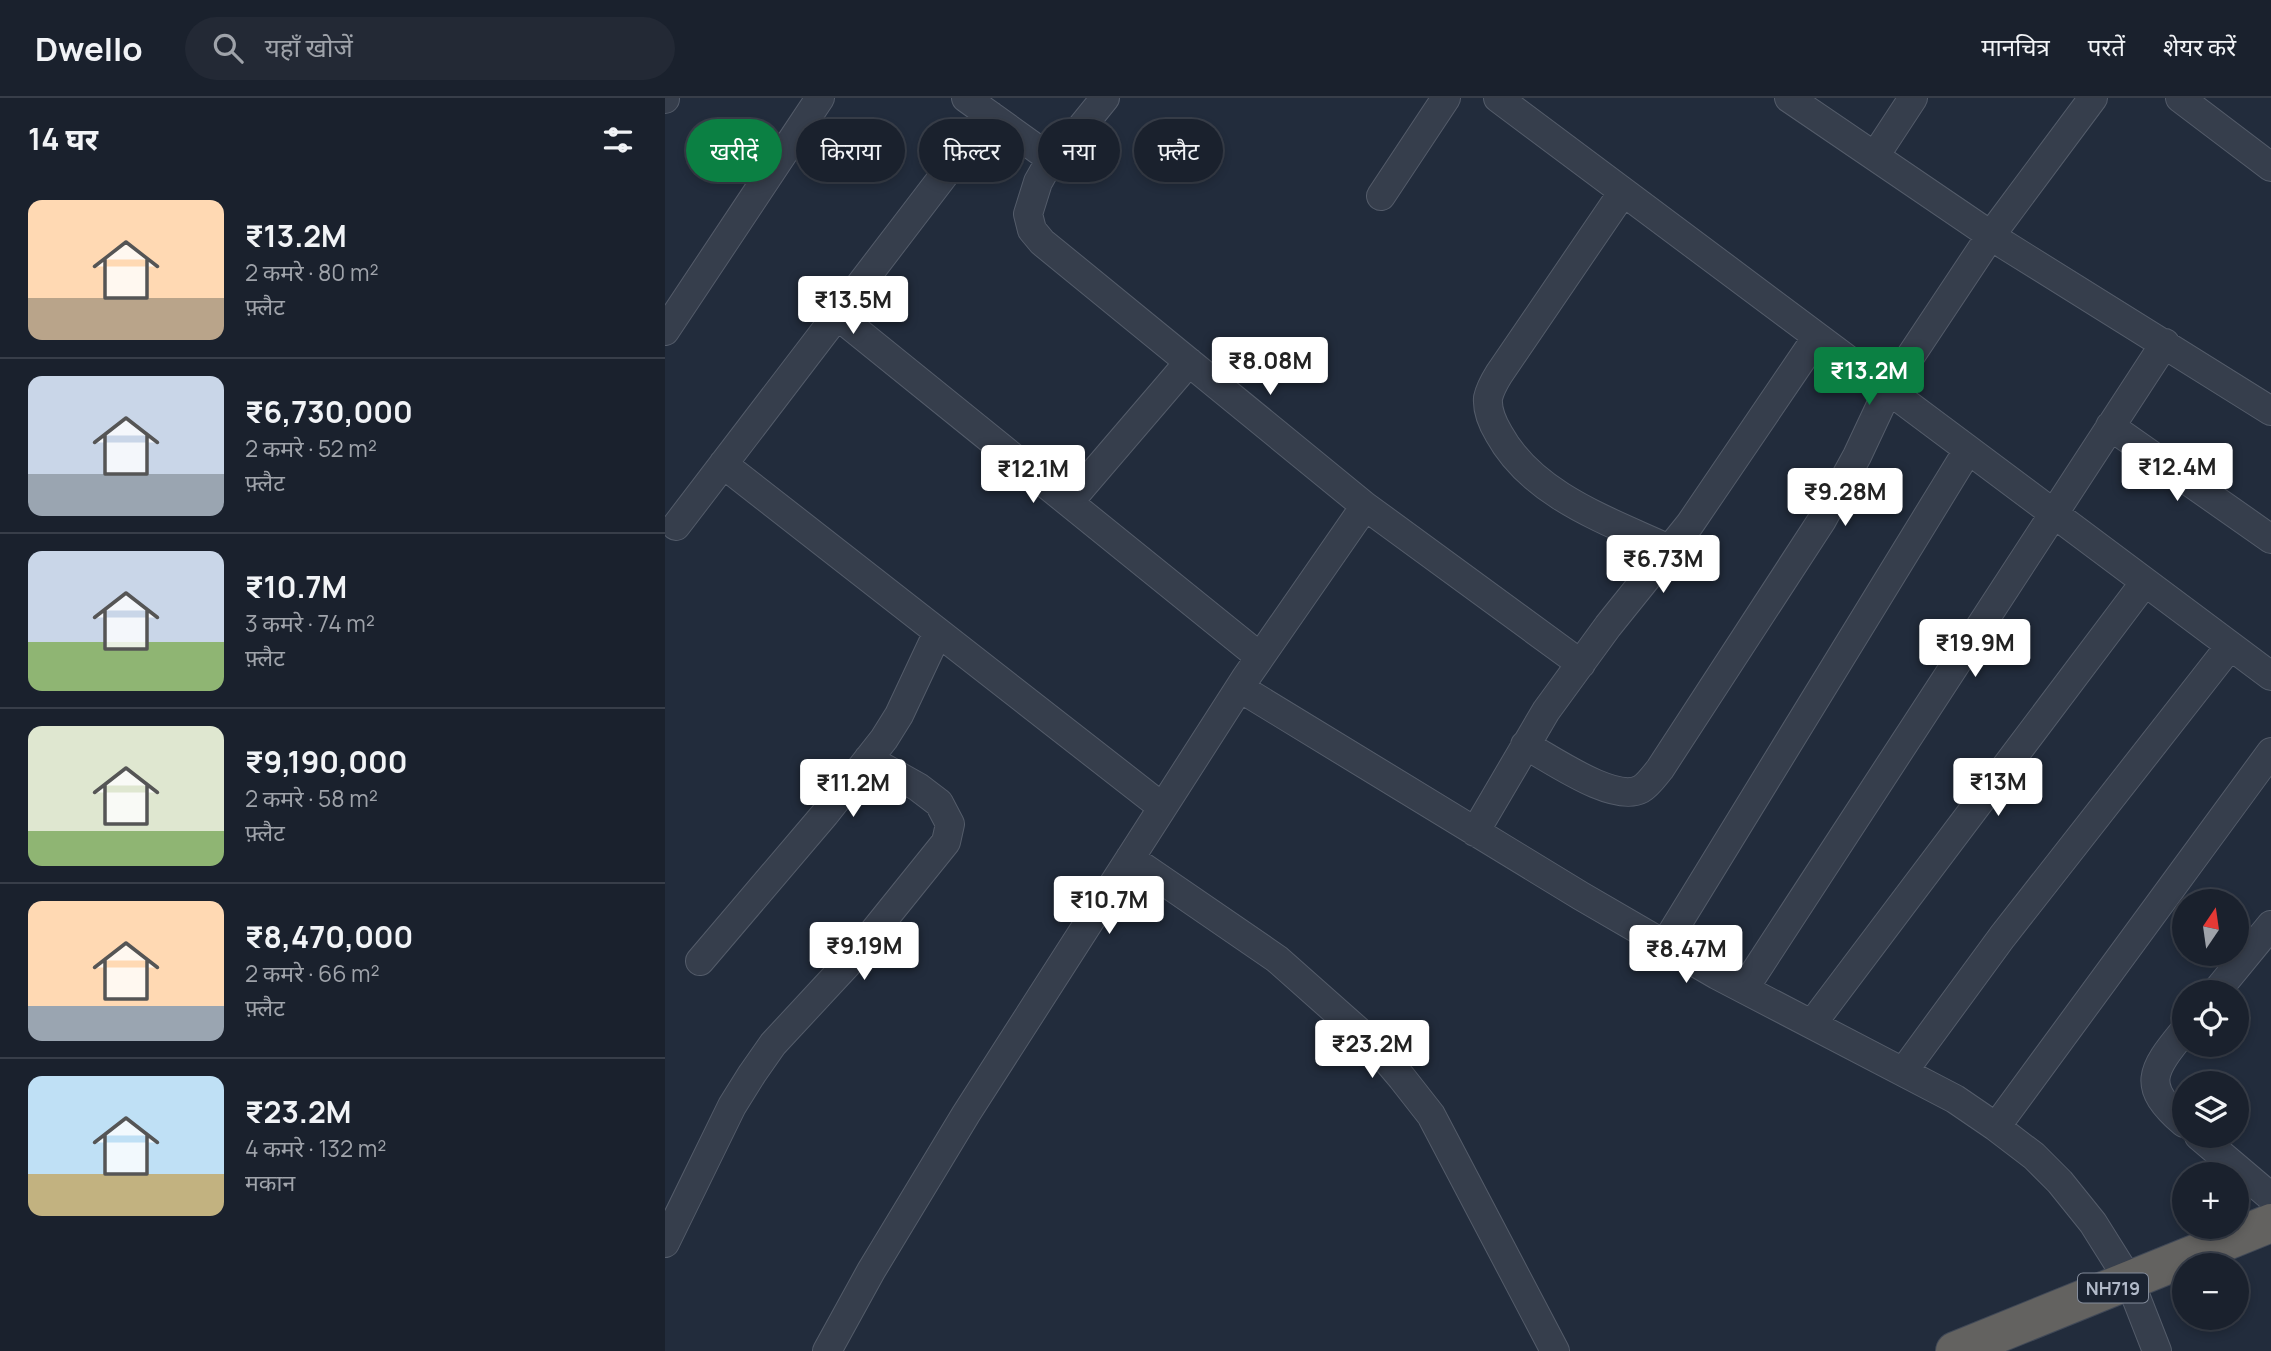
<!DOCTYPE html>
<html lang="hi">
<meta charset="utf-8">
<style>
body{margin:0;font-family:Manrope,"Noto Sans Devanagari",sans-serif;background:#232935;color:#f1f3f6;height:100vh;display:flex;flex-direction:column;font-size:26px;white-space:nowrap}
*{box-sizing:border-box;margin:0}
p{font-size:23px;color:#9fa3aa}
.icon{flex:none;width:38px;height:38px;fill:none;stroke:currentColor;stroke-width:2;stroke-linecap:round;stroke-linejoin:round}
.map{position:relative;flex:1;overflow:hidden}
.details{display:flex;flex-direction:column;background:#1a212d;width:665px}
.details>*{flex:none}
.guide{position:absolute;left:21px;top:21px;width:665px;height:63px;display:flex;gap:14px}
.needle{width:46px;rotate:13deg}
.buttons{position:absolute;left:1507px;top:791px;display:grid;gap:14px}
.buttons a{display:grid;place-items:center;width:77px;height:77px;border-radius:50%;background:#1a212d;box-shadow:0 4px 10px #0003,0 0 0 2px #383e49;font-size:35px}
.price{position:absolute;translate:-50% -60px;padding:0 16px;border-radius:7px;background:#fff;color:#222;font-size:23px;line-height:46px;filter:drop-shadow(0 2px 4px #0008)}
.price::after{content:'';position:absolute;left:50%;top:42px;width:21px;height:16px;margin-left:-10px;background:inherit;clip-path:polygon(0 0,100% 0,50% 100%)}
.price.selected{background:#0b8043;color:#fff}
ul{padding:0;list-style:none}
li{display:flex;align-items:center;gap:21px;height:175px;padding:0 28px}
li+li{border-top:2px solid #383e49}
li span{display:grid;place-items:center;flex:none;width:196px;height:140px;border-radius:14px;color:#555}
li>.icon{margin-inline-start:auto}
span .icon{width:84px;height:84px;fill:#fffc;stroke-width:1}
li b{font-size:30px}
h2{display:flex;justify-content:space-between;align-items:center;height:84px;padding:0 28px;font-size:30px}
.tag{padding:0 24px;border-radius:32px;background:#1a212d;box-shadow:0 4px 10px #0003,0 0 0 2px #383e49;font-size:24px;line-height:63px}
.tag.selected{background:#0b8043;color:#fff}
header{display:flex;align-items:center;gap:42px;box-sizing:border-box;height:98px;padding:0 35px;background:#1a212d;border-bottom:2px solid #383e49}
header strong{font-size:33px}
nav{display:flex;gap:38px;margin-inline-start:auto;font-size:24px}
.search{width:490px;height:63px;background:#232935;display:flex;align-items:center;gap:18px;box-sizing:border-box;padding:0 24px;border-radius:38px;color:#9fa3aa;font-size:26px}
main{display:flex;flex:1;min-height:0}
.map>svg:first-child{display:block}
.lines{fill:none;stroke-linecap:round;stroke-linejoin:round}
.minor-casing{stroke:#545c6a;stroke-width:30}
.trunk-casing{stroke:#414957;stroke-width:40}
.minor{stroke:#363e4c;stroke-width:28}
.trunk{stroke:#636260;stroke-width:38}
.labels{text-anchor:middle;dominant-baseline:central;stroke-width:7;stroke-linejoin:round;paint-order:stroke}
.shield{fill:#1b2331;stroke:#848c9b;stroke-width:2}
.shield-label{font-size:18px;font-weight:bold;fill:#b1b9c8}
</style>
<header>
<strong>Dwello</strong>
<div class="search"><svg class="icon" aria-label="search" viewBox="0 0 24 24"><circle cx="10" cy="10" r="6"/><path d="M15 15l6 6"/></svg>यहाँ खोजें</div>
<nav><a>मानचित्र</a><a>परतें</a><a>शेयर करें</a></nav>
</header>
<main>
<section class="details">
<h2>14 घर<svg class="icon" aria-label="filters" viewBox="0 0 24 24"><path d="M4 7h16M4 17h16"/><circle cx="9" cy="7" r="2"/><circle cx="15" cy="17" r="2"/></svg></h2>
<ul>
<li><span style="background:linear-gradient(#ffd9b3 70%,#b9a48a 0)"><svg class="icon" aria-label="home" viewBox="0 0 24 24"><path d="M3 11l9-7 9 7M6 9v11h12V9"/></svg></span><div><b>₹13.2M</b><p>2 कमरे · 80 m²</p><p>फ़्लैट</p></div></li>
<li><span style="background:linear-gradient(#c9d6e8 70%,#9aa5b1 0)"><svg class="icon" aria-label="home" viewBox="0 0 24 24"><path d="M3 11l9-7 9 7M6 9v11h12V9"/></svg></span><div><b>₹6,730,000</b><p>2 कमरे · 52 m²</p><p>फ़्लैट</p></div></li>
<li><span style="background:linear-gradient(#c9d6e8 65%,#8fb573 0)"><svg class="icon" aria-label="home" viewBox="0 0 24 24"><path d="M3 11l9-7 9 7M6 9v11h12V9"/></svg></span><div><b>₹10.7M</b><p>3 कमरे · 74 m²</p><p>फ़्लैट</p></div></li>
<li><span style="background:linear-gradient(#dfe7d0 75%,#8fb573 0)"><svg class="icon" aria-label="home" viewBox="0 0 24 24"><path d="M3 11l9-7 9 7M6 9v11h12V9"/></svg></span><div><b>₹9,190,000</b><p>2 कमरे · 58 m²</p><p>फ़्लैट</p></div></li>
<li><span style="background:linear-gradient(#ffd9b3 75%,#9aa5b1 0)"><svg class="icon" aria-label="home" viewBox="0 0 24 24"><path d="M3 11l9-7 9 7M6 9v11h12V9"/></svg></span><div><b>₹8,470,000</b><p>2 कमरे · 66 m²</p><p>फ़्लैट</p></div></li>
<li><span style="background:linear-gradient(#bfe0f5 70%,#c2b280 0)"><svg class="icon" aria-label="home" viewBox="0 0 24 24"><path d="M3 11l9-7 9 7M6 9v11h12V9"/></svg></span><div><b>₹23.2M</b><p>4 कमरे · 132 m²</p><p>मकान</p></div></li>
</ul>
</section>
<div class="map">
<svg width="1606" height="1253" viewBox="0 0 1606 1253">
<rect width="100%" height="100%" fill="#222c3c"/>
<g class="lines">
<!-- minor casing -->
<g class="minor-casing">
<path id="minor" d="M301,0L386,61
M440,0L406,42L386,61L373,84L363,116L367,132L377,144L700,408L916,566
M833,0L1606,578
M1124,0L1340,147L1606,313
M1515,0L1606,69
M0,1V0
M1210,58L1248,0
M958,94L834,276C829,284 825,291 823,300C822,312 828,326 834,336C868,398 944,423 1004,451
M716,98L781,0
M172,217L595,559
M0,233L155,0
M1445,328L1606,441
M58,366L497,709
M404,404L524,264
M11,428L325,17
M575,590L916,798L1052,877L1290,1001L1331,1029L1369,1058L1395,1084L1428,1125L1465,1184L1492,1253
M860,647C885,660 949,706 976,691C983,687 990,677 995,671L1157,422L1192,358L1223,292L1326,137L1428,0
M810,734L881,613L943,528L1025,426L1152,239
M465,760L612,861L709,947L737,980L766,1017L890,1253
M1000,846L1303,352
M35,863L160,716L219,641L234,617L273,534
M1079,891L1500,245
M1551,894L1606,827
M1147,926L1480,484
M1519,933C1486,973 1476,988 1519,1025
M1238,974L1337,839L1565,548
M1331,1029L1606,654
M1534,1038L1606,1099
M0,1145L67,1008L87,976L108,946L186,862L281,744L285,726L274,705L253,689L203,661
M162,1253L206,1173L301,1016L580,581L700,408"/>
</g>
<!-- trunk casing -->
<g class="trunk-casing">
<path id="trunk" d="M1290,1253L1606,1125"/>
</g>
<!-- minor -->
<use href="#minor" class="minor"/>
<!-- trunk -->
<use href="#trunk" class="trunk"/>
</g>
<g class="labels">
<!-- shield labels -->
<rect class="shield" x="1413" y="1175.5" width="70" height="29" rx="5"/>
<g class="shield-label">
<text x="1448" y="1190">NH719</text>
</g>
</g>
</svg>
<div class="buttons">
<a><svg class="needle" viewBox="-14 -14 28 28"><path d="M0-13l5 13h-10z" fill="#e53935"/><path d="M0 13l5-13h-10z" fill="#9fa3aa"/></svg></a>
<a><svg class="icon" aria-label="locate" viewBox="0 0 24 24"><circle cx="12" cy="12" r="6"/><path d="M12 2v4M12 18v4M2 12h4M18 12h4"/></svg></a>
<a><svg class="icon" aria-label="layers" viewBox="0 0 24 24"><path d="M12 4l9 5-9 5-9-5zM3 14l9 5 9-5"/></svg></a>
<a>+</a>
<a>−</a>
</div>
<b class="price" style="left:188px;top:238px">₹13.5M</b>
<b class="price" style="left:605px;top:299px">₹8.08M</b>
<b class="price selected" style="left:1204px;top:309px">₹13.2M</b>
<b class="price" style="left:1512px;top:405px">₹12.4M</b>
<b class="price" style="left:368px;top:407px">₹12.1M</b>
<b class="price" style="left:1180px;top:430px">₹9.28M</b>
<b class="price" style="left:998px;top:497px">₹6.73M</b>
<b class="price" style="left:1310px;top:581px">₹19.9M</b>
<b class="price" style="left:1333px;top:720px">₹13M</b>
<b class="price" style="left:188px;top:721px">₹11.2M</b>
<b class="price" style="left:444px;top:838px">₹10.7M</b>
<b class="price" style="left:199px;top:884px">₹9.19M</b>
<b class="price" style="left:1021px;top:887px">₹8.47M</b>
<b class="price" style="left:707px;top:982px">₹23.2M</b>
<div class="guide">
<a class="tag selected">खरीदें</a>
<a class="tag">किराया</a>
<a class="tag">फ़िल्टर</a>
<a class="tag">नया</a>
<a class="tag">फ़्लैट</a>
</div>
</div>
</main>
